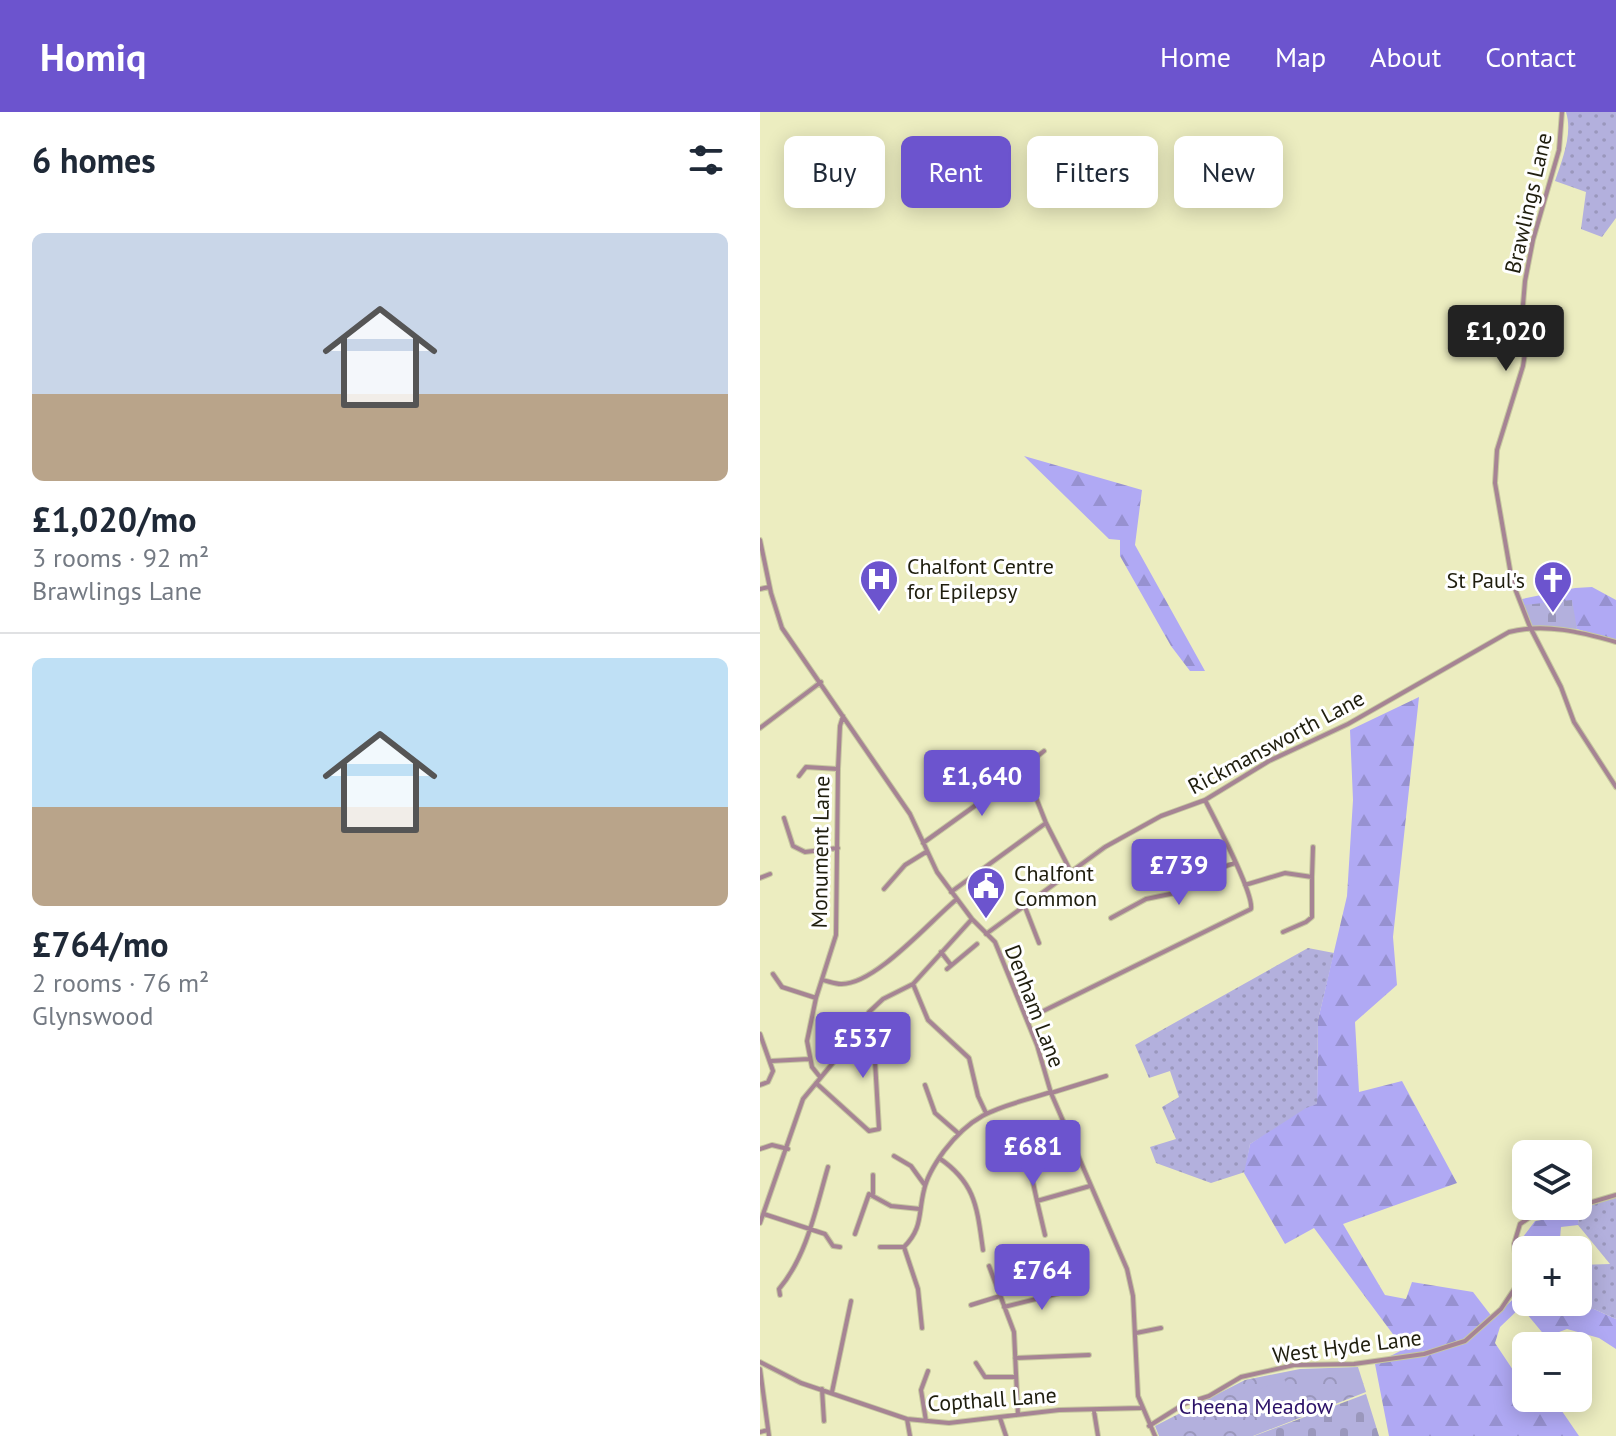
<!DOCTYPE html>
<meta charset="utf-8">
<style>
body{margin:0;font-family:"PT Sans",sans-serif;background:#f6f6f7;color:#1f2937;height:100vh;display:flex;flex-direction:column;font-size:30px;white-space:nowrap}
*{box-sizing:border-box;margin:0}
p{font-size:26px;color:#747a83}
.icon{flex:none;width:44px;height:44px;fill:none;stroke:currentColor;stroke-width:2;stroke-linecap:round;stroke-linejoin:round}
.map{position:relative;flex:1;overflow:hidden}
.sheet{display:flex;flex-direction:column;background:#fff;width:760px}
.sheet>*{flex:none}
.top-card{position:absolute;left:24px;top:24px;width:712px;height:72px;display:flex;gap:16px}
.fabs{position:absolute;left:752px;top:1028px;display:grid;gap:16px}
.fabs a{display:grid;place-items:center;width:80px;height:80px;border-radius:12px;background:#fff;box-shadow:0 4px 20px #0003;font-size:40px}
.price{position:absolute;translate:-50% -68px;padding:0 18px;border-radius:8px;background:#6c54ce;color:#fff;font-size:26px;line-height:52px;filter:drop-shadow(0 2px 4px #0008)}
.price::after{content:'';position:absolute;left:50%;top:48px;width:24px;height:18px;margin-left:-12px;background:inherit;clip-path:polygon(0 0,100% 0,50% 100%)}
.price.active{background:#222;color:#fff}
ul{padding:0;list-style:none}
li{display:grid;align-content:center;gap:16px;height:424px;padding:0 32px}
li+li{border-top:2px solid #e0e1e3}
li span{display:grid;place-items:center;height:248px;border-radius:12px;color:#555}
li>.icon{margin-inline-start:auto}
span .icon{width:144px;height:144px;fill:#fffc;stroke-width:1}
li b{font-size:34px}
h2{display:flex;justify-content:space-between;align-items:center;height:96px;padding:0 32px;font-size:34px}
.pill{padding:0 28px;border-radius:12px;background:#fff;box-shadow:0 4px 20px #0003;font-size:28px;line-height:72px}
.pill.active{background:#6c54ce;color:#fff}
header{display:flex;align-items:center;gap:48px;box-sizing:border-box;height:112px;padding:0 40px;background:#6c54ce;color:#fff}
header strong{font-size:38px}
nav{display:flex;gap:44px;margin-inline-start:auto;font-size:28px}
main{display:flex;flex:1;min-height:0}
.map>svg:first-child{display:block}
.grass{fill:url(#grass-dots)}
.forest{fill:url(#forest-firs)}
.cemetery{fill:url(#cemetery-stones)}
.park{fill:url(#park-crowns)}
.pitch{fill:#b3b0dd}
.lines{fill:none;stroke-linecap:round;stroke-linejoin:round}
.minor-casing{stroke:#c7c8a0;stroke-width:6}
.minor{stroke:#a68494;stroke-width:4}
.labels{text-anchor:middle;dominant-baseline:central;stroke-width:6;stroke-linejoin:round;paint-order:stroke}
.street-label{font-size:22px;fill:#1f1e0e;stroke:#fff}
.poi-label{font-size:22px;fill:#1f1e0e;stroke:#fff;text-anchor:start}
.park-label{font-size:22px;fill:#2c1268;stroke:#fff}
</style>
<header>
<strong>Homiq</strong>
<nav><a>Home</a><a>Map</a><a>About</a><a>Contact</a></nav>
</header>
<main>
<section class="sheet">
<h2>6 homes<svg class="icon" aria-label="filters" viewBox="0 0 24 24"><path d="M4 7h16M4 17h16"/><circle cx="9" cy="7" r="2"/><circle cx="15" cy="17" r="2"/></svg></h2>
<ul>
<li><span style="background:linear-gradient(#c9d6e8 65%,#b9a48a 0)"><svg class="icon" aria-label="home" viewBox="0 0 24 24"><path d="M3 11l9-7 9 7M6 9v11h12V9"/></svg></span><div><b>£1,020/mo</b><p>3 rooms · 92 m²</p><p>Brawlings Lane</p></div></li>
<li><span style="background:linear-gradient(#bfe0f5 60%,#b9a48a 0)"><svg class="icon" aria-label="home" viewBox="0 0 24 24"><path d="M3 11l9-7 9 7M6 9v11h12V9"/></svg></span><div><b>£764/mo</b><p>2 rooms · 76 m²</p><p>Glynswood</p></div></li>
</ul>
</section>
<div class="map">
<svg width="856" height="1324" viewBox="0 0 856 1324">
<defs>
<pattern id="grass-dots" width="8" height="8" patternUnits="userSpaceOnUse" patternTransform="scale(2)"><rect width="8" height="8" fill="#b3b0dd"/><path d="M2 2h.1M6 6h.1" fill="none" stroke="#9a97bc" stroke-width="1.8" stroke-linecap="round"/></pattern>
<pattern id="forest-firs" width="22" height="20" patternUnits="userSpaceOnUse" patternTransform="scale(2)"><rect width="22" height="20" fill="#b0a9f4"/><path d="M5 1l3.5 6h-7zM16 11l3.5 6h-7z" fill="#9791d0"/></pattern>
<pattern id="cemetery-stones" width="16" height="16" patternUnits="userSpaceOnUse" patternTransform="scale(2)"><rect width="16" height="16" fill="#b3b0dd"/><path d="M2 7V4a2 2 0 0 1 4 0v3zM10 15v-3a2 2 0 0 1 4 0v3z" fill="#9a97bc"/></pattern>
<pattern id="park-crowns" width="20" height="18" patternUnits="userSpaceOnUse" patternTransform="scale(2)"><rect width="20" height="18" fill="#b3b0dd"/><path d="M2 6a3 3 0 1 1 6 0M12 15a3 3 0 1 1 6 0" fill="none" stroke="#9a97bc"/></pattern>
</defs>
<rect width="100%" height="100%" fill="#ecedc0"/>
<!-- grass -->
<path class="grass" d="M806,0H856V106L842,125L821,117L826,80L795,69C802,48 813,22 806,0Z
M548,836L574,841L558,908L557,993L490,1032L485,1060L451,1071L396,1051L390,1035L416,1027L402,995L419,985L410,959L389,966L375,933Z
M856,1082V1207L834,1197L806,1196L805,1190H818V1153L850,1152L818,1113C819,1088 836,1090 856,1082Z"/>
<!-- forest -->
<path class="forest" d="M264,344L382,378L375,433L445,559H430L411,534L360,444V428L349,427Z
M832,475L856,488V529L817,517L808,492L765,497L762,487L815,476Z
M659,585L633,825L637,873L595,910L599,980L642,969L697,1071L583,1112L625,1183L646,1187L652,1170L713,1180L733,1206L764,1177L763,1125L775,1109L819,1102L818,1113L801,1115L799,1138H766V1190H805L806,1196L834,1197L856,1207V1237L839,1226L807,1217L786,1225L761,1195L740,1215L735,1231L757,1264L766,1268V1286H793L819,1324H629L615,1252L644,1237L554,1116L525,1132L484,1061L490,1032L546,996L557,992L558,908L587,784L593,688L590,618Z"/>
<!-- cemetery -->
<path class="cemetery" d="M812,488L817,517L770,515L764,493Z
M606,1282L619,1324H494Z"/>
<!-- park -->
<path class="park" d="M598,1255L606,1280L493,1324H399L395,1314L485,1268L540,1257Z"/>
<!-- pitch -->
<path class="pitch" d="M525,1268L538,1303L508,1313L496,1278Z"/>
<g class="lines">
<!-- minor casing -->
<g class="minor-casing">
<path id="minor" d="M802,0L799,38L773,128L765,169L762,205L767,228L763,254L737,338L735,371L752,469L770,515L801,575L814,610L856,675
M0,428L11,481L22,516L150,702L177,760L212,807L235,830L277,933L291,981L367,1157L373,1184L378,1284L395,1324
M0,477L9,475
M0,616L61,570
M265,658L286,711L311,760
M39,664L46,655L78,657
M24,706L33,734L45,740L78,736
M163,731L265,658L269,651L284,639
M552,765L553,735
M0,766L10,762
M485,773L525,761L552,765V805L546,810L523,820
M124,777L145,753L166,740
M191,780L286,711
M265,795L279,831
M351,806L386,787L415,781L460,756L475,751
M226,822L345,735L401,704L445,688L509,649L588,612L749,520C785,511 821,520 856,530
M181,840L191,853
M187,857L217,832
M13,862L22,875L56,886
M62,868C68,869 75,872 81,872C115,873 170,809 197,787
M153,872L168,908L209,946L218,984L226,1001
M267,907L491,797C494,781 455,708 445,688
M0,922L13,959L8,970L0,973
M11,949L49,947
M60,965L52,955L47,929L56,886L76,823L78,657L80,614L83,604
M56,971L109,1019L119,1017L115,949L104,938L91,929
M165,973L175,1001L198,1021
M291,981L346,964
M0,1037L12,1033L28,1037
M134,1044L151,1054L164,1072
M179,1046C216,1071 217,1096 223,1138
M266,1049L269,1052L277,1089
M113,1063V1082
M4,1102L65,1122L73,1134L80,1135
M0,1111L43,987L91,929L109,900L123,887L153,872L212,807
M95,1122L109,1082L131,1094L160,1097
M285,1123L277,1089L330,1074
M120,1135H144C163,1116 158,1102 164,1078C167,1064 176,1050 184,1039C217,996 242,996 291,980
M144,1135L158,1177L162,1216
M229,1154L254,1220L258,1303
M20,1183L19,1177C47,1144 56,1096 68,1055
M211,1193L240,1184
M244,1195L312,1178
M376,1221L401,1216
M255,1246L329,1243
M0,1250L41,1271L147,1307L189,1311L299,1298L381,1296
M216,1251L225,1265H256
M0,1257L9,1324
M62,1277L64,1309
M72,1280L91,1189
M334,1299L338,1324
M240,1306L246,1324
M147,1307L150,1324
M166,1309L161,1278L168,1259
M389,1314L424,1292L449,1284L481,1265L534,1253L594,1252L664,1242L705,1229L741,1197L755,1176L757,1160L754,1132L760,1112L773,1103L819,1094L856,1083
M0,1320L8,1318"/>
</g>
<!-- minor -->
<use href="#minor" class="minor"/>
</g>
<!-- icons -->
<defs>
<g id="hospital-pin" transform="scale(2)"><path d="M0 17L-7.5 6A9.5 9.5 0 1 1 7.5 6Z" fill="#6c54ce" stroke="#fff"/><path d="M-5-5h3v3.5h4V-5h3V5h-3V1.5h-4V5h-3Z" fill="#fff"/></g>
<g id="church-pin" transform="scale(2)"><path d="M0 17L-7.5 6A9.5 9.5 0 1 1 7.5 6Z" fill="#6c54ce" stroke="#fff"/><path d="M-1.2-6h2.4v3.5h3.3v2.4h-3.3V6h-2.4V-.1h-3.3v-2.4h3.3Z" fill="#fff"/></g>
<g id="civic-pin" transform="scale(2)"><path d="M0 17L-7.5 6A9.5 9.5 0 1 1 7.5 6Z" fill="#6c54ce" stroke="#fff"/><path d="M-.6-6.5H3V-4.5H.6V-3L4-1V1h2V6H-6V1h2V-1L-.6-3ZM-1.2 2.5V6h2.4V2.5Z" fill="#fff"/></g>
</defs>
<g fill-rule="evenodd">
<use href="#hospital-pin" x="119" y="467"/>
<use href="#church-pin" x="793" y="468"/>
<use href="#civic-pin" x="226" y="774"/>
</g>
<g class="labels">
<!-- street labels -->
<g class="street-label">
<text transform="translate(768 91) rotate(-77)">Brawlings Lane</text>
<text transform="translate(516 630) rotate(-28)">Rickmansworth Lane</text>
<text transform="translate(60 740) rotate(-89)">Monument Lane</text>
<text transform="translate(275 894) rotate(69)">Denham Lane</text>
<text transform="translate(587 1234) rotate(-7)">West Hyde Lane</text>
<text transform="translate(232 1287) rotate(-4)">Copthall Lane</text>
</g>
<!-- poi labels -->
<g class="poi-label">
<text x="147" y="454">Chalfont Centre<tspan x="147" dy="25">for Epilepsy</tspan></text>
<text x="765" y="468" text-anchor="end">St Paul's</text>
<text x="254" y="761">Chalfont<tspan x="254" dy="25">Common</tspan></text>
</g>
<!-- park labels -->
<g class="park-label">
<text x="496" y="1294">Cheena Meadow</text>
</g>
</g>
</svg>
<div class="fabs">
<a><svg class="icon" aria-label="layers" viewBox="0 0 24 24"><path d="M12 4l9 5-9 5-9-5zM3 14l9 5 9-5"/></svg></a>
<a>+</a>
<a>−</a>
</div>
<b class="price active" style="left:746px;top:261px">£1,020</b>
<b class="price" style="left:222px;top:706px">£1,640</b>
<b class="price" style="left:419px;top:795px">£739</b>
<b class="price" style="left:103px;top:968px">£537</b>
<b class="price" style="left:273px;top:1076px">£681</b>
<b class="price" style="left:282px;top:1200px">£764</b>
<div class="top-card">
<a class="pill">Buy</a>
<a class="pill active">Rent</a>
<a class="pill">Filters</a>
<a class="pill">New</a>
</div>
</div>
</main>
